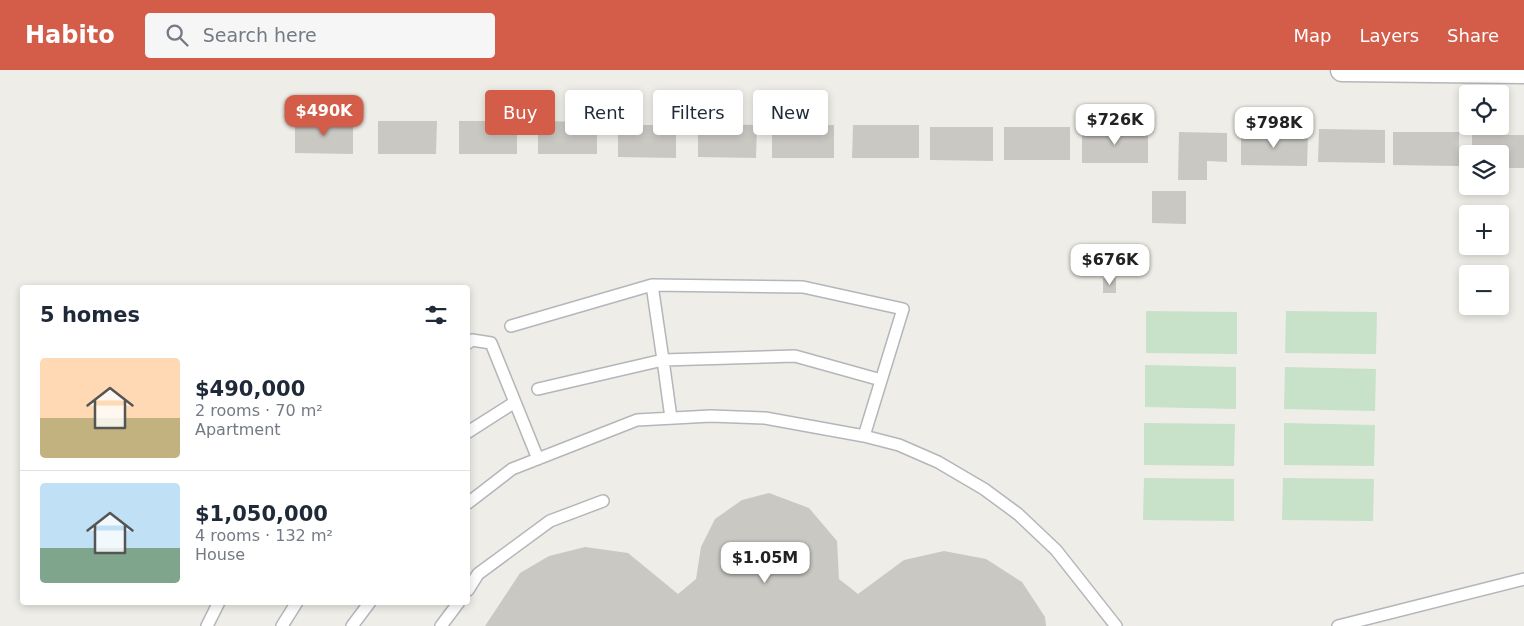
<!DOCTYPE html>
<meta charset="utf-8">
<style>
body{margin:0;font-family:"DejaVu Sans",sans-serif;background:#f6f6f7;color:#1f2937;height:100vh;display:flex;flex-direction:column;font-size:19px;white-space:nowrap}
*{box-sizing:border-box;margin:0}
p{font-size:16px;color:#747a83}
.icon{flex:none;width:28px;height:28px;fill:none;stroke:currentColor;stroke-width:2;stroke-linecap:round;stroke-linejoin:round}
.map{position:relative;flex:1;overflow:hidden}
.details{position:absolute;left:20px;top:215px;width:450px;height:320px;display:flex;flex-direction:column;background:#fff;border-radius:5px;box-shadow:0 2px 8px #0003}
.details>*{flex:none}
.banner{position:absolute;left:485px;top:20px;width:475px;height:45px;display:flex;gap:10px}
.tools{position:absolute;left:1459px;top:15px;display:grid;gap:10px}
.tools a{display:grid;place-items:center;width:50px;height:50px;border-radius:5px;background:#fff;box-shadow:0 2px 8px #0003;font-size:25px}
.price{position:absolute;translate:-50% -42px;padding:0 11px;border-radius:10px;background:#fff;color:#222;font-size:16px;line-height:32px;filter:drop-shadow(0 1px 2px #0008)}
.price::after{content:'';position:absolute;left:50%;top:30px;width:15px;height:11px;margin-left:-8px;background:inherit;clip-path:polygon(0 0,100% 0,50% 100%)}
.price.on{background:#d35d48;color:#fff}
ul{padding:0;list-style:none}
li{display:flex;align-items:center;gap:15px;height:125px;padding:0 20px}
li+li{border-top:1px solid #e0e1e3}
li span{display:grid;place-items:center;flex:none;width:140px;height:100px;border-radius:5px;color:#555}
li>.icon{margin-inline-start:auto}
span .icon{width:60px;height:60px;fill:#fffc;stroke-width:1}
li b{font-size:21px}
h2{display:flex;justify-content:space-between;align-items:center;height:60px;padding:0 20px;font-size:21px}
.chip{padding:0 18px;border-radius:5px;background:#fff;box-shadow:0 2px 8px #0003;font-size:18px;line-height:45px}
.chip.on{background:#d35d48;color:#fff}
header{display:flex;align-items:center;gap:30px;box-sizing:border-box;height:70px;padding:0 25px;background:#d35d48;color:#fff}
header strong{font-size:24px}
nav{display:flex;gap:28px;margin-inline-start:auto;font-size:18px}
.search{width:350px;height:45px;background:#f6f6f7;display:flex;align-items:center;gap:12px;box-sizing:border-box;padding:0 18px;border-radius:5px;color:#747a83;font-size:19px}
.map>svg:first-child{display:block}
.green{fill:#c7e2c9}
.building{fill:#cac8c3}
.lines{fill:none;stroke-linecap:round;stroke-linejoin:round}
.service-casing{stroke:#b4b6ba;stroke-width:14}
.minor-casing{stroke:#b4b6ba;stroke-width:25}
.service{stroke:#fff;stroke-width:11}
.minor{stroke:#fff;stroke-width:22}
</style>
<header>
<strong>Habito</strong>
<div class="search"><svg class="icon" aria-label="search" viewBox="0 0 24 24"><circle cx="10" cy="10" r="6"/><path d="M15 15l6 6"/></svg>Search here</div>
<nav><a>Map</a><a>Layers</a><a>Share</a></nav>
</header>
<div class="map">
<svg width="1524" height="556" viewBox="0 0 1524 556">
<rect width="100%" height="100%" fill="#eeede7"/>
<!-- green -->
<path class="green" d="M1146,241L1237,242V284L1146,283Z
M1286,241L1377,242L1376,284L1285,283Z
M1145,295L1236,297V339L1145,337Z
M1285,297L1376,299L1375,341L1284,339Z
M1144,353L1235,354L1234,396L1144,395Z
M1284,353L1375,355L1374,396L1284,395Z
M1144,408L1234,409V451L1143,450Z
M1283,408L1374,409L1373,451L1282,450Z"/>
<!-- building -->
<path class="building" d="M295,51H353V84L295,83Z
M378,51H437L436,84H378Z
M459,51H517V84H459Z
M538,51L597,52V84H538Z
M698,54L757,55L756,88L698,87Z
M618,55H676V88L618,87Z
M772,55H834V88H772Z
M853,55H919V88H852Z
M930,57H993V91L930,90Z
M1004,57H1070V90H1004Z
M1319,59L1385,60V93L1318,92Z
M1082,60H1148V93H1082Z
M1179,62L1227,63V92L1207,91V110H1178Z
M1393,62H1459V96L1393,95Z
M1241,63H1308L1307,96L1241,95Z
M1472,65H1524V98H1500V84H1472Z
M1152,121H1186V154L1152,153Z
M1103,208H1116V223H1103Z
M769,423L809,438L837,471L839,509L858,524L904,490L944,481L986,489L1022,512L1045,547L1046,556H485L520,503L549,486L585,477L628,483L678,524L696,509L701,477L715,449L742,430Z"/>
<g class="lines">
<!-- service casing -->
<g class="service-casing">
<path id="service" d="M652,215L803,217L903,239L864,366
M511,256L652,215L663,290L795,286L881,310
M468,273L472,270L491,273L538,389
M538,319L663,290L671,348
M468,362L515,332
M468,433L512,399L637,350L711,346L765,348L864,366L899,375L938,392L984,419L1018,444L1056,480L1116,556
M468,520L478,504L550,451L603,431
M207,556L219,532
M282,556L297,532
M352,556L370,532
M441,556L459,532
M1338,556L1524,509"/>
</g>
<!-- minor casing -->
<g class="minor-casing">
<path id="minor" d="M1342,0L1524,2"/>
</g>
<!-- service -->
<use href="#service" class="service"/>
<!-- minor -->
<use href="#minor" class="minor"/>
</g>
</svg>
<div class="tools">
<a><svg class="icon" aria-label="locate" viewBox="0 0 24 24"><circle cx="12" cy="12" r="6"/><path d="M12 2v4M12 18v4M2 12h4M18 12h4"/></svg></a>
<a><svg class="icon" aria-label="layers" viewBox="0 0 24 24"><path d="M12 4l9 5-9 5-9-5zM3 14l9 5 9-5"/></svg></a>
<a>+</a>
<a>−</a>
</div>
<b class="price on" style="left:324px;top:67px">$490K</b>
<b class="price" style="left:1115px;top:76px">$726K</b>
<b class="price" style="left:1274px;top:79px">$798K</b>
<b class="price" style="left:1110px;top:216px">$676K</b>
<b class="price" style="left:765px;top:514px">$1.05M</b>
<div class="banner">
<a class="chip on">Buy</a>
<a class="chip">Rent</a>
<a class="chip">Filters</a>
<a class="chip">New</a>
</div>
<section class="details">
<h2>5 homes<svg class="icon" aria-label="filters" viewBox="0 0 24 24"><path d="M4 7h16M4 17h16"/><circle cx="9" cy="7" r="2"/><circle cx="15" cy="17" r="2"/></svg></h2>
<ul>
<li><span style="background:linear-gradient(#ffd9b3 60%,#c2b280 0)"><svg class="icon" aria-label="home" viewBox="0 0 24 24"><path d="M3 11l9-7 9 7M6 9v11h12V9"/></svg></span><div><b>$490,000</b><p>2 rooms · 70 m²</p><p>Apartment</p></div></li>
<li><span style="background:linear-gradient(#bfe0f5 65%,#7fa58c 0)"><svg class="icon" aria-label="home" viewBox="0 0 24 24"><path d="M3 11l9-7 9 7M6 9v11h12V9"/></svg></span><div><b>$1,050,000</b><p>4 rooms · 132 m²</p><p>House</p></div></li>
</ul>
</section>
</div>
